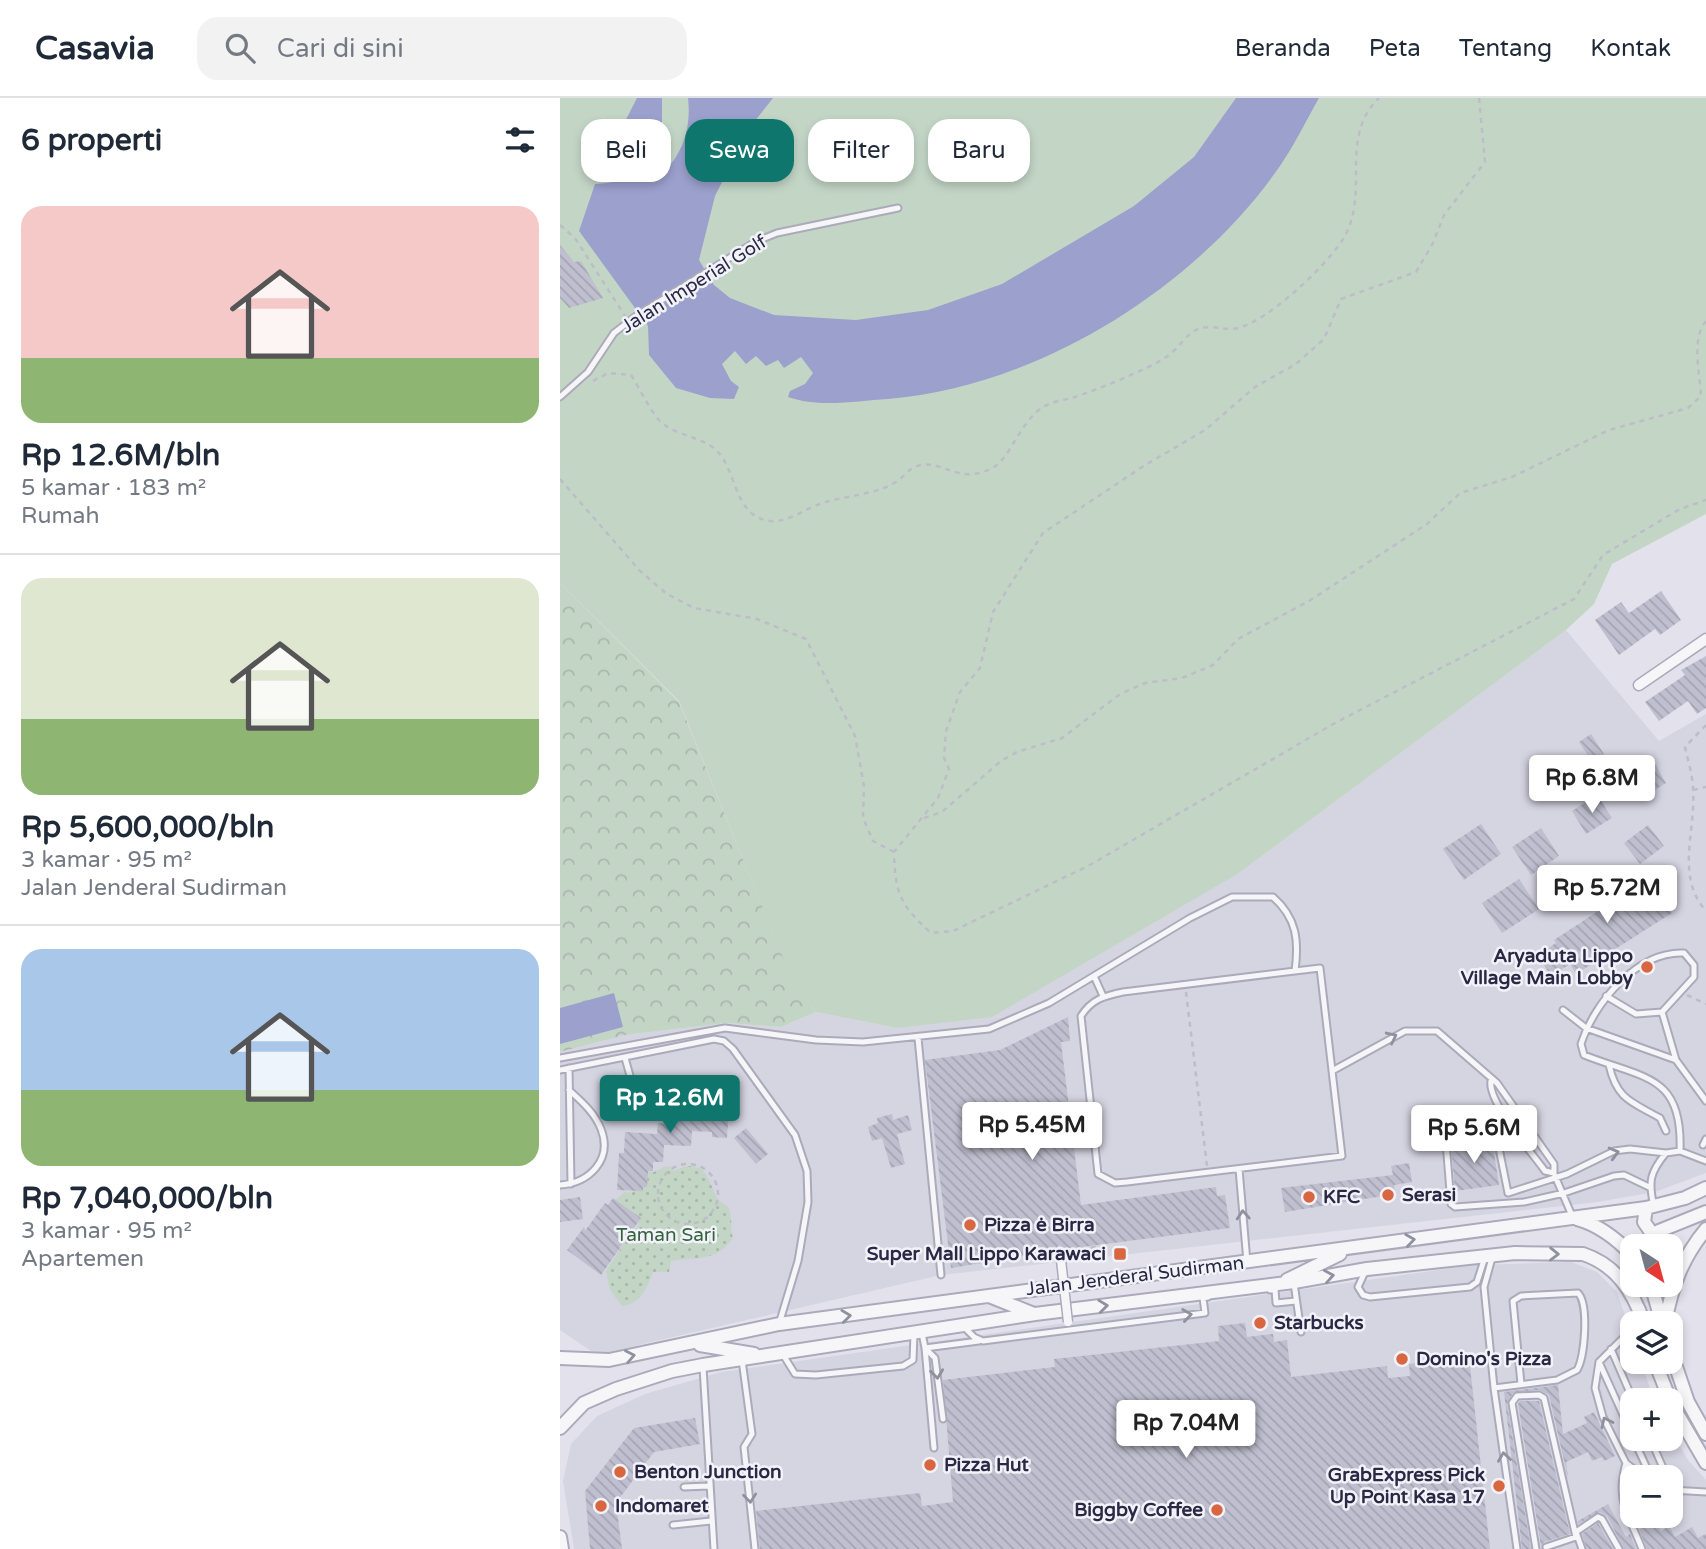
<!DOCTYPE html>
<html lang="id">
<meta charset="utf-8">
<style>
body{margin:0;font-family:"Varela Round",sans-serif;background:#f2f2f3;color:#1f2937;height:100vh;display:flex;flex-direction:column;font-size:26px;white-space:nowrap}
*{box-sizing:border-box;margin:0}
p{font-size:23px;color:#747a83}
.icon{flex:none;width:38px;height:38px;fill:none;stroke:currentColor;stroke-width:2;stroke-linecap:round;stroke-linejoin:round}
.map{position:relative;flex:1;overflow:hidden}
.sheet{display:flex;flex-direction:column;background:#fff;width:560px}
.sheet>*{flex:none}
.hud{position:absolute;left:21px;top:21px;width:665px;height:63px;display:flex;gap:14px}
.needle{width:46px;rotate:144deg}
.fabs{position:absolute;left:1060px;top:1136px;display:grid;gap:14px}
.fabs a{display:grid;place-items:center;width:63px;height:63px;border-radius:14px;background:#fff;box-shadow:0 4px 10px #0003;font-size:35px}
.price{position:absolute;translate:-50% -60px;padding:0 16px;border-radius:7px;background:#fff;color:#222;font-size:23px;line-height:46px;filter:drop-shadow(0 2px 4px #0008)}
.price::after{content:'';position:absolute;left:50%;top:42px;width:21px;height:16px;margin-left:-10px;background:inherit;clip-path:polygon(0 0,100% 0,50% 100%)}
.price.current{background:#0f766e;color:#fff}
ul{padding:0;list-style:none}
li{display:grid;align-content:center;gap:14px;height:371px;padding:0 21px}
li+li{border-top:2px solid #e0e1e3}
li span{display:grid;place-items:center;height:217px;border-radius:21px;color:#555}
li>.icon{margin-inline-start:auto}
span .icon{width:126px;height:126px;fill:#fffc;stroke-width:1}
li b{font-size:30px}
h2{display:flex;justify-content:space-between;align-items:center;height:84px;padding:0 21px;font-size:30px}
.chip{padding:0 24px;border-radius:21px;background:#fff;box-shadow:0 4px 10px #0003;font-size:24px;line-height:63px}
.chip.current{background:#0f766e;color:#fff}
header{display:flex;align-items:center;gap:42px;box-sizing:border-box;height:98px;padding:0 35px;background:#fff;border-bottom:2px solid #e0e1e3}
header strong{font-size:33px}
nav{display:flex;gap:38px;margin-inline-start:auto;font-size:24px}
.search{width:490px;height:63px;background:#f2f2f3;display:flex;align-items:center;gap:18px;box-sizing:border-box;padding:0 24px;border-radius:21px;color:#747a83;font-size:26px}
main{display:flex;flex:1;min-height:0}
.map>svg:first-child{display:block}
.built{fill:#d5d4e1;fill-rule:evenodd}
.grass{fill:#c3d6c6}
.forest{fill:url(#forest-crowns)}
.park{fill:url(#park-dots)}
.water{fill:#9ca0cd}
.building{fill:url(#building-back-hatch)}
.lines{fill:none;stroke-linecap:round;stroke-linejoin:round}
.service-casing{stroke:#acaaba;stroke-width:9}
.minor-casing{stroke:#acaaba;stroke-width:13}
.tertiary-casing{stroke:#acaaba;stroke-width:16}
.path{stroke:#bdbdc7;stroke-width:2.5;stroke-dasharray:5 5;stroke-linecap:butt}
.service{stroke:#f6f6f9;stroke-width:5}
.minor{stroke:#f6f6f9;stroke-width:10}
.tertiary{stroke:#f6f6f9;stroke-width:12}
.pedestrian-bridge-casing{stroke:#acaaba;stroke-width:11;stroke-linecap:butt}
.pedestrian-bridge{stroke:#f6f6f9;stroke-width:8}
.oneway{stroke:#90909f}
.poi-dot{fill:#d76641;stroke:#f2f3f9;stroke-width:2.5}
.labels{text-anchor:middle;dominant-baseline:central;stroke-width:5;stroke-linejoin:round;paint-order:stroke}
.street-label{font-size:19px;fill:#2a2945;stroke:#f2f3f9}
.poi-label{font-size:19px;font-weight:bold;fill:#2a2945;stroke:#f2f3f9;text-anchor:start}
.park-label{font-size:19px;fill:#36623f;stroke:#f2f3f9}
</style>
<header>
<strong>Casavia</strong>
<div class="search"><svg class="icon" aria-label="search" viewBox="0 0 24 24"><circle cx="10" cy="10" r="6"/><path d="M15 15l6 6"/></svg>Cari di sini</div>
<nav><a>Beranda</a><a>Peta</a><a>Tentang</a><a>Kontak</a></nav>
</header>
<main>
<section class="sheet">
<h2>6 properti<svg class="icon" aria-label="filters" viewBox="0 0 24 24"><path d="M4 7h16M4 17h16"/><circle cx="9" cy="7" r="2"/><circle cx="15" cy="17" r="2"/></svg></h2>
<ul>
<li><span style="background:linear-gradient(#f6c9c9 70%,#8fb573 0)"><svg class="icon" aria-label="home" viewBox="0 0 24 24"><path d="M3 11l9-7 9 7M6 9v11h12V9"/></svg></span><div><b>Rp 12.6M/bln</b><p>5 kamar · 183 m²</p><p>Rumah</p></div></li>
<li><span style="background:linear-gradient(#dfe7d0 65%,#8fb573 0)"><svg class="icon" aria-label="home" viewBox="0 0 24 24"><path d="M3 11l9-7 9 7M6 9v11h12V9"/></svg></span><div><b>Rp 5,600,000/bln</b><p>3 kamar · 95 m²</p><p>Jalan Jenderal Sudirman</p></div></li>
<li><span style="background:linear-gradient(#a9c7e8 65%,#8fb573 0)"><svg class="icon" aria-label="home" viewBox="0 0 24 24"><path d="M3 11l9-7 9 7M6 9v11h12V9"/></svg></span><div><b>Rp 7,040,000/bln</b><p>3 kamar · 95 m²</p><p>Apartemen</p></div></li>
</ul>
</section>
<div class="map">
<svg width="1146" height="1451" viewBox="0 0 1146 1451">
<defs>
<pattern id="forest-crowns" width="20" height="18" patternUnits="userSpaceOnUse" patternTransform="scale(1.75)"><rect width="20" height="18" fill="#c3d6c6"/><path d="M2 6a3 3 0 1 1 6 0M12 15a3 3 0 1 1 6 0" fill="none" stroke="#a8b8ab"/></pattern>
<pattern id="park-dots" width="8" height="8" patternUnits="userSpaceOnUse" patternTransform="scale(1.75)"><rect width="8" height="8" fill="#c3d6c6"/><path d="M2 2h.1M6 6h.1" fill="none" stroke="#a8b8ab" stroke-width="1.8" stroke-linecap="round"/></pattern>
<pattern id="building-back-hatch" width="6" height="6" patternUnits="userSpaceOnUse" patternTransform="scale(1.75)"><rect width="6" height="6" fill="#c0bfcf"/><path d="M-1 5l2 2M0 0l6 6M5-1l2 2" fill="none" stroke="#a5a4b3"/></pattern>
</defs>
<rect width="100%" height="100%" fill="#e3e2ec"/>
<!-- built -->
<path class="built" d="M1006,532L1099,643L1146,616V1075L1095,1094L1038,1104L381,1177L44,1255L31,1253L0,1232V954L65,937L167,925L221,929L256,914L337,930L679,775Z
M1011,1164L1037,1174L1057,1194L1073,1240V1264H1081L1094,1302H1073V1340H1111V1333L1128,1362L1146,1382V1451H14L3,1383L11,1346L37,1318L85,1296L161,1274L913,1167ZM1073,1379H1111V1418H1073Z"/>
<!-- grass -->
<path class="grass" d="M0,0H1146V416L1052,466L1034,506L1006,532L679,775L432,919L337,930L256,914L231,880L119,603L0,485Z"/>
<!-- forest -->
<path class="forest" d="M0,485L119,604L231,879L256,914L221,929L167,925L65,937L0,954Z"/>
<!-- park -->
<path class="park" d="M106,1068L113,1070V1073C143,1059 147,1077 156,1098C158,1104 164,1104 168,1109C173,1117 170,1130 173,1140C157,1164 136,1159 111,1163L109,1174H93C88,1187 82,1206 62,1208L50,1192L46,1173L65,1144V1140L72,1137L79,1126L54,1103L65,1094L72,1095L85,1073L94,1074Z"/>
<!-- water -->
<path class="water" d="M77,0H102V25L91,51C76,58 66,54 53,47Z
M128,0H213L188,32L155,98L139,162L154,187L170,200L214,217L296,222L368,212L442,186L574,108L634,59L676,0H759C747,21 736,44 722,65C638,189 478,289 328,301C296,303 259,310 228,299L230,293L245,286L253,275L241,259L224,270L218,262L206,268L196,258L186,266L175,253L162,266L171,283L179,289L174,301L150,300L116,290L89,257L88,228L19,133L35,86C51,86 79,77 91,84C120,65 132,34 128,0Z
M54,895L63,929L0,946V910Z"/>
<!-- building -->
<path class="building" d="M0,147L14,164L21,163L43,200L9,210L0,200Z
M1101,493L1121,522L1100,537L1095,531L1059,557L1035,522L1061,504L1069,515Z
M1146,558V610L1137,616L1128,603L1099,623L1085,604L1125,577L1121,572Z
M1031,636L1044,656L1032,664L1019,644Z
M1091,659L1106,685L1083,699L1067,673Z
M1037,697L1052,720L1026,736L1012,713Z
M921,726L941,756L904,782L883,751Z
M1088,727L1104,748L1080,766L1064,745Z
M981,730L999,758L971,777L952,749Z
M1043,774L1050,783L1060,777L1071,793L1090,781L1112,815L1016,876L1010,866L991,878L978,857L996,845L994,842L1049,806L1032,783Z
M959,781L979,811L942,835L922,805Z
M508,919L510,943L501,944L521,1107L656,1089L657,1098L665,1097L670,1130L506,1151L499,1147L494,1153L391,1170L365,962L440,952Z
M130,977L148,978L146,1008L169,1009L167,1040L152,1039V1034L132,1033L131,1048L104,1047L103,1064H93V1073H88L87,1089H83V1093L57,1092L59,1055H64L65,1034L97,1036L98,1025L110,1026L112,1004L128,1005Z
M332,1016L333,1022L348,1017L352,1032L337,1036L345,1066L331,1070L322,1040L312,1043L308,1029L318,1025L317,1020Z
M186,1030L208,1056L196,1066L174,1040Z
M903,1043H925L926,1047L933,1048L939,1087L895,1093L891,1046Z
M849,1065L852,1084L834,1087L835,1096L725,1114L721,1090L833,1077L831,1068Z
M20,1099L23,1121L0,1124V1102Z
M53,1100L81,1120L41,1177L7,1152L24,1129L25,1133L45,1105L48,1107Z
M685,1225L687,1239L713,1236L714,1244L727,1242L731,1279L827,1268L828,1280L850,1278L849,1266L909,1259L930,1451H200L196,1413L360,1395L362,1408L393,1404L383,1282L495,1269L494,1261L659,1243L658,1228Z
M998,1287L1003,1336L1027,1325L1024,1319L1034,1314L1055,1358L1044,1363L1042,1359L1032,1363L1028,1354L1006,1364L1008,1380L989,1297L979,1292L953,1295L947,1306L971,1451H962L944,1294Z
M960,1303H979L1010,1436L984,1444L981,1448L958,1306Z
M135,1320L140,1346L94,1354L56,1405L62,1451H30L25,1393L74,1330Z
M1048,1406L1066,1439L1070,1436L1076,1451H1064L1047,1418L1040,1414L1018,1426V1423Z
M1095,1422L1101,1433L1109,1428L1115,1439L1132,1429L1138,1440L1146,1436V1451H1087L1079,1431Z
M1038,1425L1053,1451H1027L1022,1436Z"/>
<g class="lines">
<!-- service casing -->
<g class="service-casing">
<path id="service" d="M0,299L28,274L54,235L76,218L195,144L217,135L338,110
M760,870L782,1058L567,1084L555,1085L538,1076L521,918C532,901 544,898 563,894Z
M534,878L543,898
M1046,898L1076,916L1102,914L1134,879V867L1124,855C1077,853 1034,905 1021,946L1024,957C1084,981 1123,976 1120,1053
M1003,912L1026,930L1116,962L1146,1003
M1102,914L1116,962
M358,940L381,1177
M0,960L165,930L256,942L303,944L429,931L489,905L630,820L672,799H713C737,820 739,843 735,873
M65,960L76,999L77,1018
M1049,967C1057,1002 1072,1004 1100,1020L1106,1033
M9,970L11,1086
M0,972L154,941L164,943L173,951L235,1037L247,1073L248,1104L238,1163L219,1226
M772,973L845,933H877L937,985L994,1066V1075L985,1073C972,1055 927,1003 931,983
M1143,1047L1146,1041
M679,1071L687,1164
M995,1078L1013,1120
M0,1087C29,1085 53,1062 41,1031C35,1015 21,1003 9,992
M1089,1089L1064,1077L1054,1078L1004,1095L964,1104L895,1109L891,1106L886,1044L892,1038H931L938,1045L948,1095L1007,1076L1054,1053L1070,1051L1106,1055
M1094,1108C1088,1084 1090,1074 1106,1055L1120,1053L1146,1063
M932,1160L924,1189L934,1290L957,1451
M805,1174L798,1189L803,1197L810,1199L910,1189L917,1184L925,1159
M734,1185L741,1234
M710,1192L715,1191L716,1205L736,1203
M403,1228L414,1239L423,1243L645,1215L643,1200L648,1199
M1073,1230L1039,1264L1035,1290L1043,1319L1066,1365L1084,1379
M362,1235L365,1250L375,1260L383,1321
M1051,1251L1073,1302
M222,1255L235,1276L256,1277L343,1268L353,1262L354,1236
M182,1262L192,1336L184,1349L195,1451
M1039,1264L1073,1339
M143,1269L154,1451
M934,1290L997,1282L1017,1272C1025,1259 1029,1206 1018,1195L961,1198L953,1203L961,1286
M1073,1340L1091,1379
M1090,1340L1107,1379
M374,1350L365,1250L419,1243
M1066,1365C1055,1403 1069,1417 1082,1451
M124,1389L148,1388
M1111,1392L1146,1394
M113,1427L151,1423
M976,1451L952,1305L957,1298L979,1297L984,1300L1016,1439L986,1449
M1022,1451L1016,1434L1038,1419L1042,1421L1059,1451"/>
</g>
<!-- minor casing -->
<g class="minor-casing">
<path id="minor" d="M1079,587L1146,541"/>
</g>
<!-- tertiary casing -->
<g class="tertiary-casing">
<path id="tertiary" d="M1086,1110L1084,1124L1093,1137
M1017,1121C1039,1127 1057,1141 1073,1158
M1089,1148L1093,1137L1099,1133L1146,1114
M727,1182L780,1156
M1091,1186L1102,1225
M429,1198L474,1216
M1105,1225C1112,1188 1122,1160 1146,1131
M140,1247L194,1256
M1111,1254L1128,1304L1146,1336
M0,1260L49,1262L219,1226L1086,1110L1125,1100L1146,1090
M1095,1264L1110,1302
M1111,1305L1146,1365
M0,1330L24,1305L56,1291L112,1273L143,1267L475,1216L734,1184L807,1171L955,1155L1023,1156C1056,1167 1073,1193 1084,1225
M0,1439L2,1451"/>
</g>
<!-- path -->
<path class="path" d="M919,0L925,64L884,117L873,145L856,174L781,201L764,241L736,266L695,289L645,332L582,369L483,435L433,514L420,570L400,594L386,633L384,660L389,671L378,700L334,754C335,795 340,807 371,835L393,833L528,768L775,625L1014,501L1043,457L1120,411L1146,402
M0,127L15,140L65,218
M33,283L48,275L71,277C80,291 88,309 99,322C117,341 146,336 162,359C177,381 177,419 210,423C227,425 245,411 260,406C284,397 313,398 336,384C344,379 348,371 357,368C382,360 398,388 432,370C451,361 461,319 487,307C494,303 504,302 512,300C536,292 590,271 609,257C620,249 627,234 641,230C653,227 667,233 678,230C709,222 760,173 779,147C814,101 776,41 819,0
M0,381L80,473L107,496L134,510L197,521L246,541L295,638L304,688L303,720L313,743L334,754
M1146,627L1125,649C1128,663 1133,678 1133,692C1136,734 1115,778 1146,813
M1133,692L1146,689
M364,720L382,714L441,663L457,654L502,640L560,596L585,585L622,580L653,567L678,541L749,503L867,426L900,395L952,379L1049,332L1128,310L1141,298C1140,277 1131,240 1146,223
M626,894L647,1068
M1127,897L1146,906
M98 1096a30 30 0 1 1 60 0a30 30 0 1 1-60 0Z
M511,1152L536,1149"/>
<!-- service -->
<use href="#service" class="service"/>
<!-- minor -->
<use href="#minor" class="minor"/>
<!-- tertiary -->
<use href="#tertiary" class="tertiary"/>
<!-- pedestrian-bridge casing -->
<g class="pedestrian-bridge-casing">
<path id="pedestrian-bridge" d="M500,1153L508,1224"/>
</g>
<!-- pedestrian-bridge -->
<use href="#pedestrian-bridge" class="pedestrian-bridge"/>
</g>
<!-- one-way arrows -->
<defs><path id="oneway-chevron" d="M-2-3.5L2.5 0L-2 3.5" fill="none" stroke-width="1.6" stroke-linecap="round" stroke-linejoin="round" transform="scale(1.75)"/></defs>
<g class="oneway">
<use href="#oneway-chevron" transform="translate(832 939) rotate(-26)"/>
<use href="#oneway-chevron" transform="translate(1054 1055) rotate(-15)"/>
<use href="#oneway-chevron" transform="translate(683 1117) rotate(-94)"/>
<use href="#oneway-chevron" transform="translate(850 1142) rotate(-8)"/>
<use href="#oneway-chevron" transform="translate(994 1156) rotate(1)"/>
<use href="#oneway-chevron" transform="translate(769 1178) rotate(-10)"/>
<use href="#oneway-chevron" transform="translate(543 1208) rotate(-7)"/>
<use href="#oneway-chevron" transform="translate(627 1217) rotate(-8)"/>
<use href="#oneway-chevron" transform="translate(286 1218) rotate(-7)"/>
<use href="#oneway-chevron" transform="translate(70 1258) rotate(-11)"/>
<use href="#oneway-chevron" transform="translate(377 1276) rotate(83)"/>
<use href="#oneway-chevron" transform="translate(1046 1324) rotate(-116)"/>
<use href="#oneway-chevron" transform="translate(944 1359) rotate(-98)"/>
<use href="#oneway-chevron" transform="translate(190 1400) rotate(84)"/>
</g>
<!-- markers -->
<g class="poi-dot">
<circle cx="1087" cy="869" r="7"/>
<circle cx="828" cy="1097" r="7"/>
<circle cx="749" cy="1099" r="7"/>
<circle cx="410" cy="1127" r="7"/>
<rect x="553" y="1149" width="14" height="14" rx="3.5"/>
<circle cx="700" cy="1225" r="7"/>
<circle cx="842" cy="1261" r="7"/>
<circle cx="370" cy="1367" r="7"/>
<circle cx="60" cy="1374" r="7"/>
<circle cx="939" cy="1388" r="7"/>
<circle cx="41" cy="1408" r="7"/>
<circle cx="657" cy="1412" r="7"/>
</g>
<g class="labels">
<!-- street labels -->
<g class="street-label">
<text transform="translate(134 186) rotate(-32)">Jalan Imperial Golf</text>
<text transform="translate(575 1178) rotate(-7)">Jalan Jenderal Sudirman</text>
</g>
<!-- poi labels -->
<g class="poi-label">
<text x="1073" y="858" text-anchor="end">Aryaduta Lippo<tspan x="1073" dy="22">Village Main Lobby</tspan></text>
<text x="842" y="1097">Serasi</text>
<text x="763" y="1099">KFC</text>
<text x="424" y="1127">Pizza ė Birra</text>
<text x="546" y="1156" text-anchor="end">Super Mall Lippo Karawaci</text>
<text x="714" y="1225">Starbucks</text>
<text x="856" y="1261">Domino's Pizza</text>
<text x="384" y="1367">Pizza Hut</text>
<text x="74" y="1374">Benton Junction</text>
<text x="925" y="1377" text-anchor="end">GrabExpress Pick<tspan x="925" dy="22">Up Point Kasa 17</tspan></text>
<text x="55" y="1408">Indomaret</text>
<text x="643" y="1412" text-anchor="end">Biggby Coffee</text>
</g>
<!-- park labels -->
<g class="park-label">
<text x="106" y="1137">Taman Sari</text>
</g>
</g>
</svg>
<div class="fabs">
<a><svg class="needle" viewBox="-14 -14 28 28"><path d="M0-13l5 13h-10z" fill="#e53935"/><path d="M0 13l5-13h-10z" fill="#747a83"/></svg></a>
<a><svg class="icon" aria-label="layers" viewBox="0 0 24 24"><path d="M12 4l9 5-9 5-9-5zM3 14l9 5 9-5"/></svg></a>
<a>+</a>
<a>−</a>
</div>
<b class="price" style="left:1032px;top:717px">Rp 6.8M</b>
<b class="price" style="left:1047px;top:827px">Rp 5.72M</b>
<b class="price current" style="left:110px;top:1037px">Rp 12.6M</b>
<b class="price" style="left:472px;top:1064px">Rp 5.45M</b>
<b class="price" style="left:914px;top:1067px">Rp 5.6M</b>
<b class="price" style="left:626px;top:1362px">Rp 7.04M</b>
<div class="hud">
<a class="chip">Beli</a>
<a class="chip current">Sewa</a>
<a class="chip">Filter</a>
<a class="chip">Baru</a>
</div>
</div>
</main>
